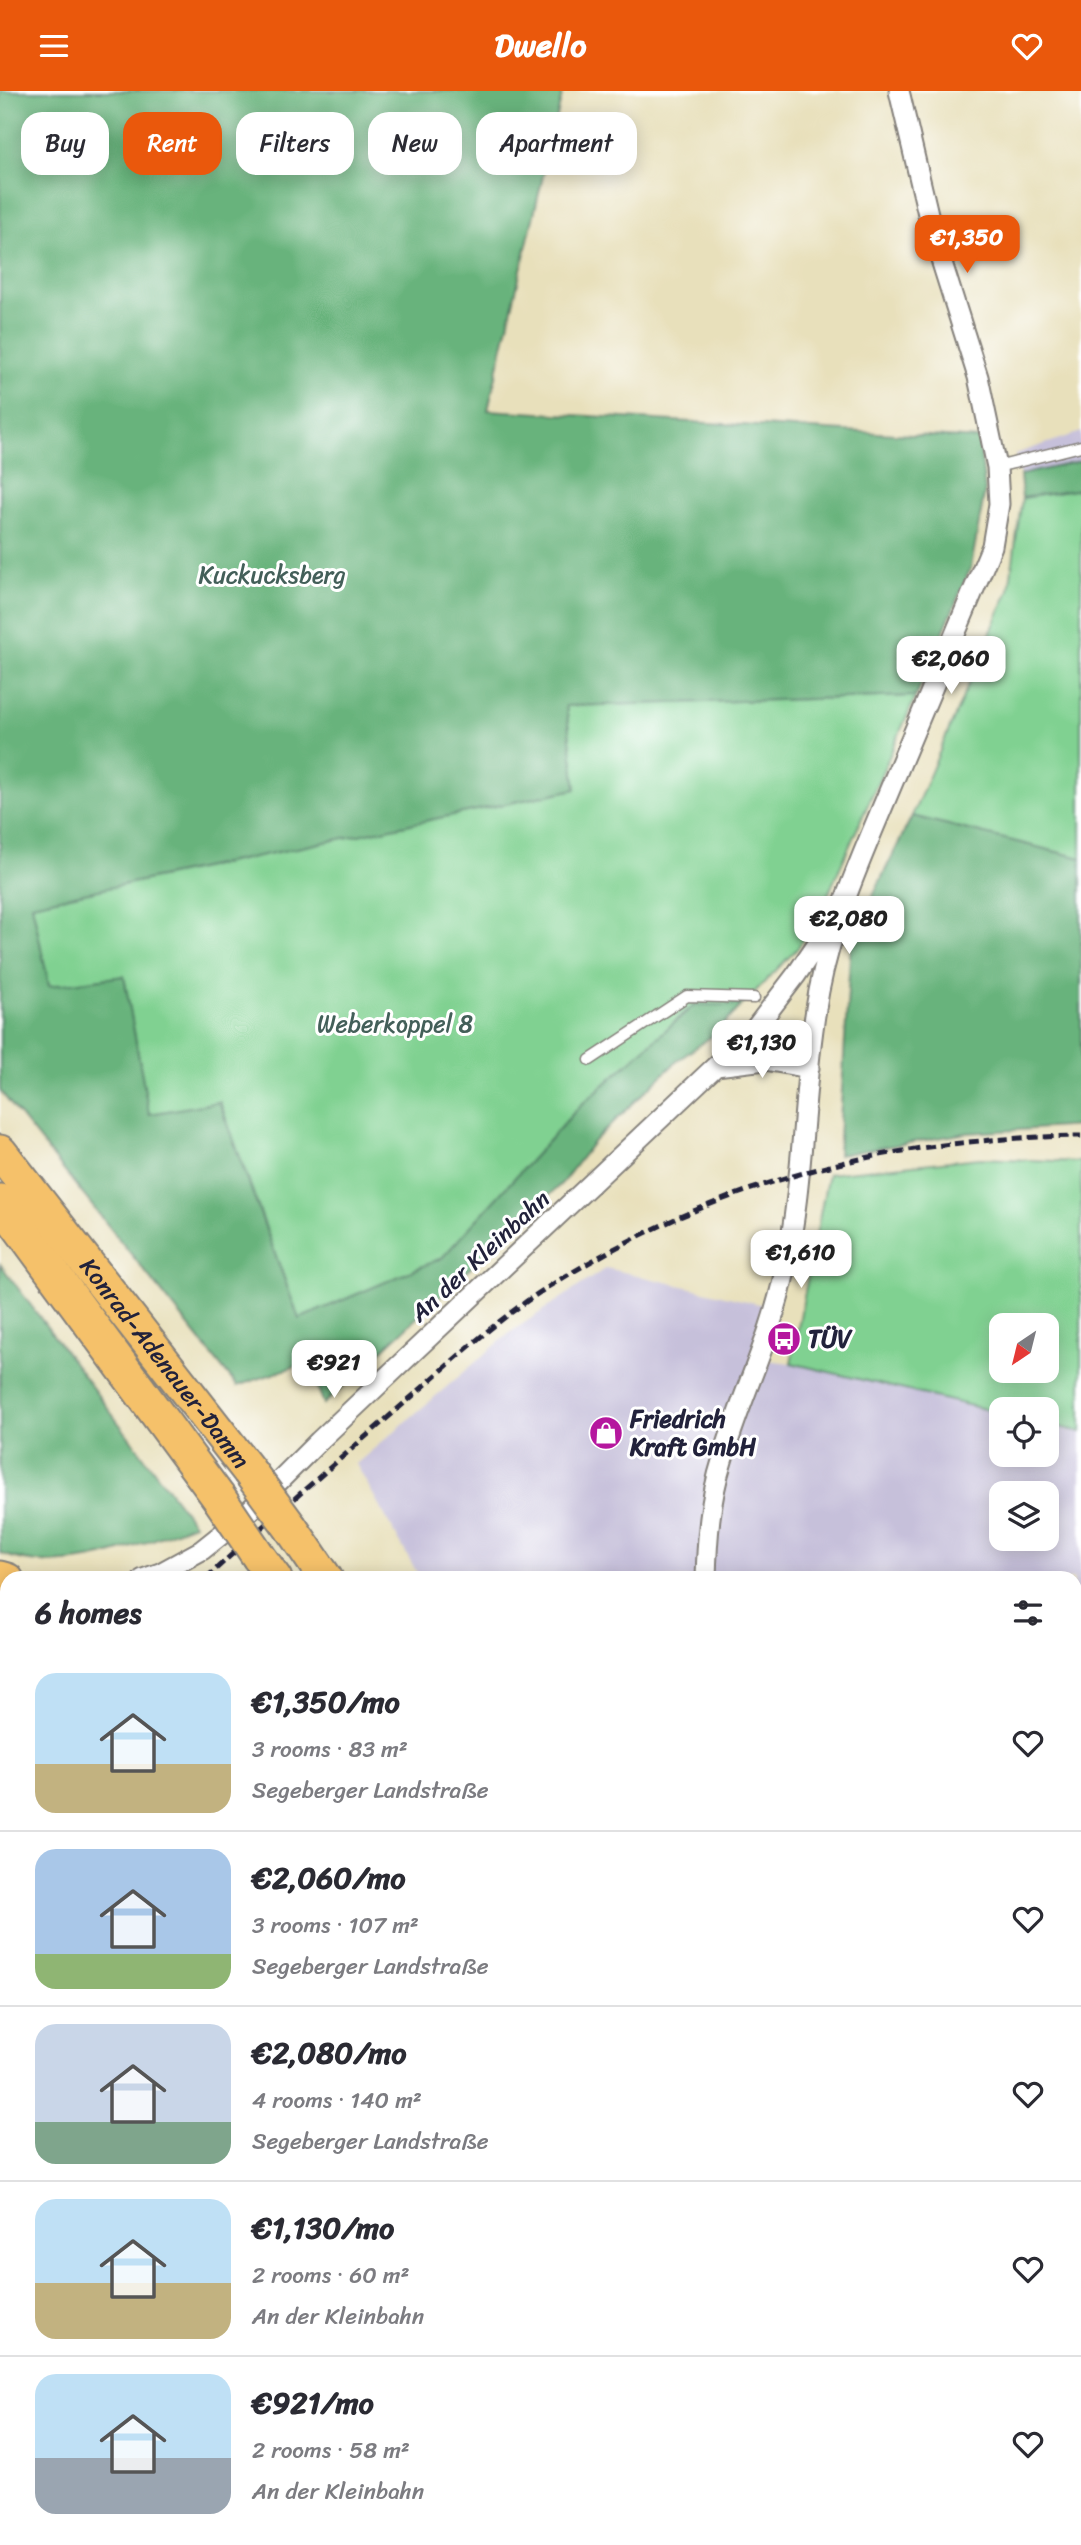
<!DOCTYPE html>
<meta charset="utf-8">
<style>
body{margin:0;font-family:Sriracha,sans-serif;background:#f7f7f7;color:#2b2b33;height:100vh;display:flex;flex-direction:column;font-size:26px;white-space:nowrap}
*{box-sizing:border-box;margin:0}
p{font-size:23px;color:#7c7c81}
.icon{flex:none;width:38px;height:38px;fill:none;stroke:currentColor;stroke-width:2;stroke-linecap:round;stroke-linejoin:round}
.map{position:relative;flex:1;overflow:hidden}
.details{position:absolute;left:0px;top:1480px;width:1082px;height:975px;display:flex;flex-direction:column;background:#fff;border-radius:21px 21px 0 0;box-shadow:0 4px 18px #0003}
.details>*{flex:none}
.hud{position:absolute;left:21px;top:21px;width:700px;height:63px;display:flex;gap:14px}
.needle{width:46px;rotate:215deg}
.fabs{position:absolute;left:989px;top:1222px;display:grid;gap:14px}
.fabs a{display:grid;place-items:center;width:70px;height:70px;border-radius:14px;background:#fff;box-shadow:0 4px 18px #0003;font-size:35px}
.price{position:absolute;translate:-50% -60px;padding:0 16px;border-radius:14px;background:#fff;color:#222;font-size:23px;line-height:46px;filter:drop-shadow(0 2px 4px #0008)}
.price::after{content:'';position:absolute;left:50%;top:42px;width:21px;height:16px;margin-left:-10px;background:inherit;clip-path:polygon(0 0,100% 0,50% 100%)}
.price.selected{background:#ea580c;color:#fff}
ul{padding:0;list-style:none}
li{display:flex;align-items:center;gap:21px;height:175px;padding:0 35px}
li+li{border-top:2px solid #e1e1e2}
li span{display:grid;place-items:center;flex:none;width:196px;height:140px;border-radius:21px;color:#555}
li>.icon{margin-inline-start:auto}
span .icon{width:84px;height:84px;fill:#fffc;stroke-width:1}
li b{font-size:30px}
h2{display:flex;justify-content:space-between;align-items:center;height:84px;padding:0 35px;font-size:30px}
.tag{padding:0 24px;border-radius:21px;background:#fff;box-shadow:0 4px 18px #0003;font-size:24px;line-height:63px}
.tag.selected{background:#ea580c;color:#fff}
header{display:flex;justify-content:space-between;align-items:center;height:91px;padding:0 35px;background:#ea580c;color:#fff;font-size:32px;font-weight:800}
.map>svg:first-child{display:block}
.industrial{fill:#c6c0da;fill-rule:evenodd}
.green{fill:#80d191;stroke:#517a66;stroke-width:2;fill-rule:evenodd}
.forest{fill:#68b37b;stroke:#456a5b;stroke-width:2}
.lines{fill:none;stroke-linecap:round;stroke-linejoin:round}
.service-casing{stroke:#85817b;stroke-width:13}
.minor-casing{stroke:#85817b;stroke-width:23}
.primary-casing{stroke:#85817b;stroke-width:35}
.trunk-casing{stroke:#85817b;stroke-width:37}
.service{stroke:#fff;stroke-width:10}
.minor{stroke:#fff;stroke-width:19}
.primary{stroke:#f5c16b;stroke-width:32}
.trunk{stroke:#f5c16b;stroke-width:33}
.rail{stroke:#22223b;stroke-width:5;stroke-dasharray:10 5;stroke-linecap:butt}
.trunk-bridge-casing{stroke:#85817b;stroke-width:37;stroke-linecap:butt}
.trunk-bridge{stroke:#f5c16b;stroke-width:33}
.labels{text-anchor:middle;dominant-baseline:central;stroke-width:6;stroke-linejoin:round;paint-order:stroke}
.park-label{font-size:24px;fill:#435f59;stroke:#fff}
.street-label{font-size:24px;fill:#22223b;stroke:#fff}
.poi-label{font-size:24px;font-weight:bold;fill:#22223b;stroke:#fff;text-anchor:start}
</style>
<header><svg class="icon" aria-label="menu" viewBox="0 0 24 24"><path d="M4 6h16M4 12h16M4 18h16"/></svg>Dwello<svg class="icon" aria-label="heart" viewBox="0 0 24 24"><path d="M12 20l-8-8c-3-5 5-10 8-4 3-6 11-1 8 4z"/></svg></header>
<div class="map">
<svg width="1081" height="2454" viewBox="0 0 1081 2454">
<rect width="100%" height="100%" fill="#fff"/>
<filter id="ink" filterUnits="userSpaceOnUse"><feTurbulence type="fractalNoise" baseFrequency=".0143" numOctaves="2"/><feDisplacementMap in="SourceGraphic" scale="14" xChannelSelector="R" yChannelSelector="G"/><feConvolveMatrix kernelMatrix="1 2 1 2 8 2 1 2 1" color-interpolation-filters="sRGB"/></filter>
<filter id="wash" filterUnits="userSpaceOnUse"><feTurbulence type="fractalNoise" baseFrequency=".00686" numOctaves="4" result="noise"/><feDisplacementMap in="SourceGraphic" scale="28" xChannelSelector="R" yChannelSelector="G"/><feGaussianBlur stdDeviation="1.57" result="paint"/><feColorMatrix in="noise" values="0 0 0 0 0 0 0 0 0 0 0 0 0 0 0 0 0 1.4 0 .05"/><feComposite in="paint" operator="in"/></filter>
<g filter="url(#wash)">
<rect width="100%" height="100%" fill="#e8e0bb"/>
<!-- industrial -->
<path class="industrial" d="M1081,341V370L1020,384L1015,363Z
M606,1177L776,1217L759,1268L791,1272L1001,1322V1363H1046L1047,1333L1081,1341V1593L1075,1592L1074,1488L420,1487L356,1373L511,1241ZM1001,1402H1046V1447H1001Z
M1074,1844L1081,1845V2286L1075,2323Z
M1075,2406L1081,2407V2454H950L948,2448H1074Z"/>
<!-- green -->
<path class="green" d="M1081,398V767L912,725L1009,499L1022,407Z
M916,605L822,817L797,858L742,914H694L580,1015L442,1167L299,1228L220,1011L149,1024L124,885L49,895L32,813L576,698L566,615Z
M980,1067L1081,1071V1341L1047,1333L1046,1318H1001V1322L791,1272L828,1083ZM1001,1234H1046V1279H1001Z
M1074,1592L1081,1593V1845L1074,1844Z
M0,1713L7,1714V2448H346L350,2454H0Z
M1081,2286V2407L1075,2406V2323Z"/>
<!-- forest -->
<path class="forest" d="M0,0H563L488,319L979,348L985,399L971,476L916,605L566,615L576,698L32,813L49,895L124,885L149,1023L219,1011L299,1228L442,1167L580,1015L694,914H742L716,942L677,970L594,1050L562,1092L324,1313L308,1271L237,1295L0,1000Z
M1081,370V398L1022,407L1020,384Z
M912,725L1081,767V1035L967,1042L838,1064L851,849Z
M0,1173L194,1433C134,1456 63,1488 0,1462Z
M0,1512L7,1517V1589L0,1588Z"/>
</g>
<g filter="url(#ink)">
<g class="lines">
<!-- service casing -->
<g class="service-casing">
<path id="service" d="M997,376L1081,355
M590,969L687,905L754,907"/>
</g>
<!-- minor casing -->
<g class="minor-casing">
<path id="minor" d="M754,939L811,953
M716,975L765,969L809,977
M143,1488L160,1482L202,1459L242,1427L319,1350L754,939L796,884L830,834
M706,1488C707,1447 710,1408 722,1370C741,1305 772,1245 785,1179C805,1087 802,992 819,900C832,833 859,772 885,710C920,625 956,540 992,455L999,413L997,376L978,286L932,140L899,0
M485,2448L490,2454"/>
</g>
<!-- primary casing -->
<g class="primary-casing">
<path id="primary" d="M921,2448L923,2454"/>
</g>
<!-- trunk casing -->
<g class="trunk-casing">
<g id="trunk">
<path id="s1" d="M0,1061L249,1380"/>
<path d="M0,1110L219,1407"/>
<path d="M291,1437L326,1488"/>
<path d="M259,1466L275,1488"/>
<path d="M0,1487L7,1489"/>
<path d="M826,2448L828,2454"/>
<path d="M859,2448L861,2454"/>
<path d="M887,2448L889,2454"/>
</g>
</g>
<!-- service -->
<use href="#service" class="service"/>
<!-- minor -->
<use href="#minor" class="minor"/>
<!-- primary -->
<use href="#primary" class="primary"/>
<!-- trunk -->
<use href="#trunk" class="trunk"/>
<!-- rail -->
<path class="rail" d="M205,1488C271,1427 340,1368 408,1309C453,1270 497,1228 548,1196C716,1091 884,1047 1081,1045
M0,1668L7,1662"/>
<!-- trunk-bridge casing -->
<g class="trunk-bridge-casing">
<path id="trunk-bridge" d="M249,1380L291,1437
M219,1407L259,1466"/>
</g>
<!-- trunk-bridge -->
<use href="#trunk-bridge" class="trunk-bridge"/>
</g>
</g>
<!-- icons -->
<defs>
<g id="bus-disc" transform="scale(1.75)"><circle r="9.5" fill="#b5179e" stroke="#fff"/><path d="M-5-6H5V4H4V6H2V4H-2V6H-4V4H-5ZM-3.5-4V0h7V-4ZM-3.5 1.2v1.5H-2V1.2ZM2 1.2v1.5H3.5V1.2Z" fill="#fff"/></g>
<g id="shop-disc" transform="scale(1.75)"><circle r="9.5" fill="#b5179e" stroke="#fff"/><path d="M-5-2.5h2.3a2.7 3.5 0 0 1 5.4 0H5L5.5 6h-11ZM-1.5-2.5h3a1.5 2.3 0 0 0-3 0Z" fill="#fff"/></g>
</defs>
<g fill-rule="evenodd">
<use href="#bus-disc" x="784" y="1248"/>
<use href="#shop-disc" x="606" y="1342"/>
</g>
<g class="labels">
<!-- park labels -->
<g class="park-label">
<text x="272" y="484">Kuckucksberg</text>
<text x="395" y="933">Weberkoppel 8</text>
</g>
<!-- street labels -->
<g class="street-label">
<text transform="translate(480 1165) rotate(-43)">An der Kleinbahn</text>
<text stroke="none"><textPath href="#s1" startOffset="268">Konrad-Adenauer-Damm</textPath></text>
</g>
<!-- poi labels -->
<g class="poi-label">
<text x="808" y="1248">TÜV</text>
<text x="630" y="1328">Friedrich<tspan x="630" dy="28">Kraft GmbH</tspan></text>
</g>
</g>
</svg>
<div class="fabs">
<a><svg class="needle" viewBox="-14 -14 28 28"><path d="M0-13l5 13h-10z" fill="#e53935"/><path d="M0 13l5-13h-10z" fill="#7c7c81"/></svg></a>
<a><svg class="icon" aria-label="locate" viewBox="0 0 24 24"><circle cx="12" cy="12" r="6"/><path d="M12 2v4M12 18v4M2 12h4M18 12h4"/></svg></a>
<a><svg class="icon" aria-label="layers" viewBox="0 0 24 24"><path d="M12 4l9 5-9 5-9-5zM3 14l9 5 9-5"/></svg></a>
</div>
<b class="price selected" style="left:967px;top:184px">€1,350</b>
<b class="price" style="left:951px;top:605px">€2,060</b>
<b class="price" style="left:849px;top:865px">€2,080</b>
<b class="price" style="left:762px;top:989px">€1,130</b>
<b class="price" style="left:801px;top:1199px">€1,610</b>
<b class="price" style="left:334px;top:1309px">€921</b>
<div class="hud">
<a class="tag">Buy</a>
<a class="tag selected">Rent</a>
<a class="tag">Filters</a>
<a class="tag">New</a>
<a class="tag">Apartment</a>
</div>
<section class="details">
<h2>6 homes<svg class="icon" aria-label="filters" viewBox="0 0 24 24"><path d="M4 7h16M4 17h16"/><circle cx="9" cy="7" r="2"/><circle cx="15" cy="17" r="2"/></svg></h2>
<ul>
<li><span style="background:linear-gradient(#bfe0f5 65%,#c2b280 0)"><svg class="icon" aria-label="home" viewBox="0 0 24 24"><path d="M3 11l9-7 9 7M6 9v11h12V9"/></svg></span><div><b>€1,350/mo</b><p>3 rooms · 83 m²</p><p>Segeberger Landstraße</p></div><svg class="icon" aria-label="heart" viewBox="0 0 24 24"><path d="M12 20l-8-8c-3-5 5-10 8-4 3-6 11-1 8 4z"/></svg></li>
<li><span style="background:linear-gradient(#a9c7e8 75%,#8fb573 0)"><svg class="icon" aria-label="home" viewBox="0 0 24 24"><path d="M3 11l9-7 9 7M6 9v11h12V9"/></svg></span><div><b>€2,060/mo</b><p>3 rooms · 107 m²</p><p>Segeberger Landstraße</p></div><svg class="icon" aria-label="heart" viewBox="0 0 24 24"><path d="M12 20l-8-8c-3-5 5-10 8-4 3-6 11-1 8 4z"/></svg></li>
<li><span style="background:linear-gradient(#c9d6e8 70%,#7fa58c 0)"><svg class="icon" aria-label="home" viewBox="0 0 24 24"><path d="M3 11l9-7 9 7M6 9v11h12V9"/></svg></span><div><b>€2,080/mo</b><p>4 rooms · 140 m²</p><p>Segeberger Landstraße</p></div><svg class="icon" aria-label="heart" viewBox="0 0 24 24"><path d="M12 20l-8-8c-3-5 5-10 8-4 3-6 11-1 8 4z"/></svg></li>
<li><span style="background:linear-gradient(#bfe0f5 60%,#c2b280 0)"><svg class="icon" aria-label="home" viewBox="0 0 24 24"><path d="M3 11l9-7 9 7M6 9v11h12V9"/></svg></span><div><b>€1,130/mo</b><p>2 rooms · 60 m²</p><p>An der Kleinbahn</p></div><svg class="icon" aria-label="heart" viewBox="0 0 24 24"><path d="M12 20l-8-8c-3-5 5-10 8-4 3-6 11-1 8 4z"/></svg></li>
<li><span style="background:linear-gradient(#bfe0f5 60%,#9aa5b1 0)"><svg class="icon" aria-label="home" viewBox="0 0 24 24"><path d="M3 11l9-7 9 7M6 9v11h12V9"/></svg></span><div><b>€921/mo</b><p>2 rooms · 58 m²</p><p>An der Kleinbahn</p></div><svg class="icon" aria-label="heart" viewBox="0 0 24 24"><path d="M12 20l-8-8c-3-5 5-10 8-4 3-6 11-1 8 4z"/></svg></li>
</ul>
</section>
</div>
